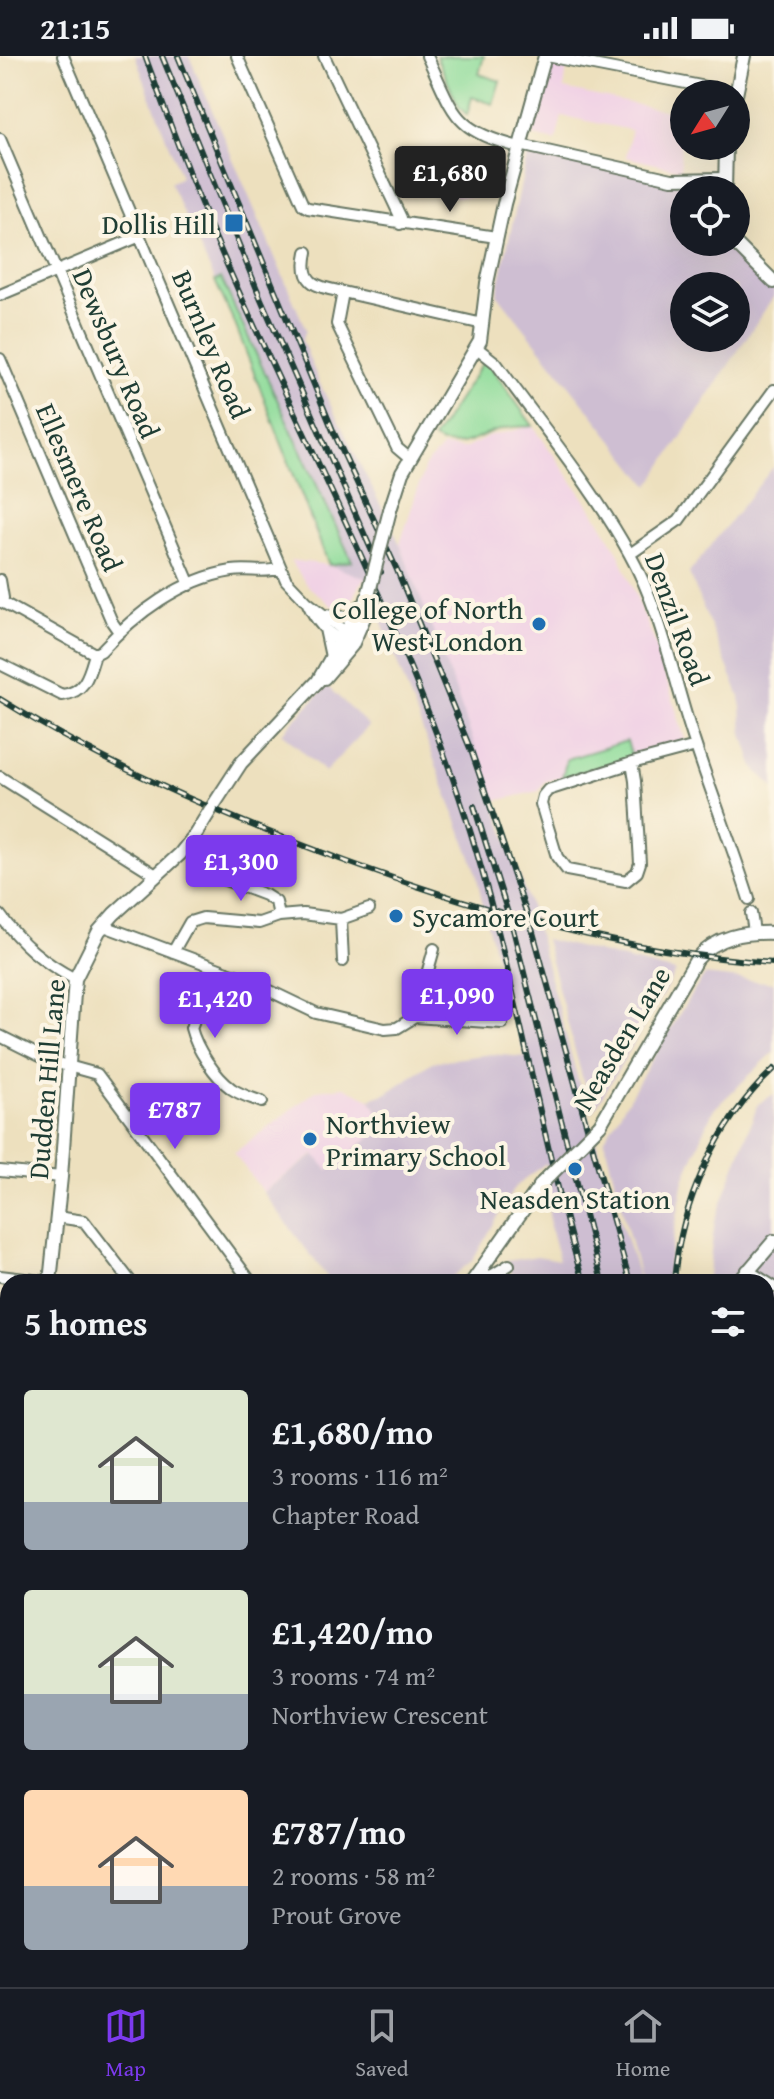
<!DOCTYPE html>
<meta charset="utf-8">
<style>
body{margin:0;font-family:"Gentium Book Plus",serif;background:#20242c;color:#f1f3f6;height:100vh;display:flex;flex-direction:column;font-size:30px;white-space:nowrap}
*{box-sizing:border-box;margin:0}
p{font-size:26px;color:#9ea1a6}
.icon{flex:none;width:44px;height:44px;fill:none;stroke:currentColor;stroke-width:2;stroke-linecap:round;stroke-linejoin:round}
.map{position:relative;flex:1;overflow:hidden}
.panel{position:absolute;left:0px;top:1218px;width:774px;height:714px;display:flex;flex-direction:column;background:#171b24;border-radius:24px 24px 0 0;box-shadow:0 8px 32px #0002}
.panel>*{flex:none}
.needle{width:52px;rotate:233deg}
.controls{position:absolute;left:670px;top:24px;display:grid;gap:16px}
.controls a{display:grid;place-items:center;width:80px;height:80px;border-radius:50%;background:#171b24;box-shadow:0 8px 32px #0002;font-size:40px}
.price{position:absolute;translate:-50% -68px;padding:0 18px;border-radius:8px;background:#7c3aed;color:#fff;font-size:26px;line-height:52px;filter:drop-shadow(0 2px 4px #0008)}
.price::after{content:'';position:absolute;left:50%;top:48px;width:24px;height:18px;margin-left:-12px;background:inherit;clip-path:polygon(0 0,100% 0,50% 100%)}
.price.selected{background:#222;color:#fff}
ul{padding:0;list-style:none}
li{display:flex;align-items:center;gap:24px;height:200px;padding:0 24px}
li span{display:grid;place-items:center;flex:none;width:224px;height:160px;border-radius:8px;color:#555}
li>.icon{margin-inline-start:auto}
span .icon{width:96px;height:96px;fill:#fffc;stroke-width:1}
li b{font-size:34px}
h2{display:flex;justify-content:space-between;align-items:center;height:96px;padding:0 24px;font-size:34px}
.status{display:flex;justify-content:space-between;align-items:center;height:56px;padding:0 40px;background:#171b24;direction:ltr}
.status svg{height:22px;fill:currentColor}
.menu{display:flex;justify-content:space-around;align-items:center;height:112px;border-top:2px solid #363941;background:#171b24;font-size:22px;color:#9ea1a6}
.menu a{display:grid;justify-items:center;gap:4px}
.menu .selected{color:#7c3aed}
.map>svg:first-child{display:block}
.built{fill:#f0d0e5}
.industrial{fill:#cebed2;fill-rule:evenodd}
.green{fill:#8cdb99;stroke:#568c66;stroke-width:2}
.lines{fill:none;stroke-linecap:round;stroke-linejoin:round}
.minor-casing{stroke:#677664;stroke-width:14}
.major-casing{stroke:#677664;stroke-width:16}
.highway-casing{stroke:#677664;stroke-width:18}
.minor{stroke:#fff;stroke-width:10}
.major{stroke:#fff;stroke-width:12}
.highway{stroke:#fff;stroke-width:14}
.rail-casing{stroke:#1f3d34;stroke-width:6}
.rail{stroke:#fcf5e5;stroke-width:3;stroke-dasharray:9;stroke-linecap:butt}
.major-bridge-casing{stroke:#677664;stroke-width:16;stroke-linecap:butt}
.major-bridge{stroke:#fff;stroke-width:12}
.poi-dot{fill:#1f6fb2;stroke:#fcf5e5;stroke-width:3}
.labels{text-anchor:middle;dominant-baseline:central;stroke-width:8;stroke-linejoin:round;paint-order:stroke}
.poi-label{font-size:28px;fill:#1f3d34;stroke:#fcf5e5;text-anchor:end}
.street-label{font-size:28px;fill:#1f3d34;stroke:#fcf5e5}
</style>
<div class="status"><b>21:15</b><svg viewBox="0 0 49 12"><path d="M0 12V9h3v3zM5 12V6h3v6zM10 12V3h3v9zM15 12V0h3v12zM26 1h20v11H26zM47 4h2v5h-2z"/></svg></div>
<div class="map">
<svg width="774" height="1931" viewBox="0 0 774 1931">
<rect width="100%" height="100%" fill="#fcf5e5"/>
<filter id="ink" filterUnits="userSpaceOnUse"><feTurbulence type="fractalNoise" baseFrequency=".0125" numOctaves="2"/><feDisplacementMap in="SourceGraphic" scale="16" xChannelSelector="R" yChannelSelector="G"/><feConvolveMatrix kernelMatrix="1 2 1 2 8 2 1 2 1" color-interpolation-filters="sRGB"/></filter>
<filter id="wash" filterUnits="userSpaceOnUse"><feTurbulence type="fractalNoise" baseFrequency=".006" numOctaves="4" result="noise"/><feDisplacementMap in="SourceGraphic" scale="32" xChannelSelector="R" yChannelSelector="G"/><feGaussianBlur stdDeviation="1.8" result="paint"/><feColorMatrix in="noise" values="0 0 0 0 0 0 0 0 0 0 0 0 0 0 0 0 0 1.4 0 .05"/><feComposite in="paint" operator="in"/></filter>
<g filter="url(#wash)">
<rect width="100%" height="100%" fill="#ede0be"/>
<!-- built -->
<path class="built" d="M552,8L567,11L564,33L667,55L665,69L680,72L681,114L626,101L631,74L562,60L556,85L533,80Z
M440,110L476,119L474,127L497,130L494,141H459L431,137L426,128Z
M528,371H534L600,465L619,498L656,589L685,683L680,689L632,702L627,686L567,703L562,721L544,726L539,735L495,745L400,488L425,410L443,391L464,393L488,381Z
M290,504L329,509L365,521L353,542L344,549L333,551L307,529Z
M344,1031L370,1043L386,1069L328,1114L314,1099L263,1136L234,1097L317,1034Z
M0,1532L8,1537V1864L0,1878Z"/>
<!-- industrial -->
<path class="industrial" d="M135,0H189L306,274L302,284L319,326L400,488L455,633L531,853L590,1067L640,1226H515L507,1205L537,1200L559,1204L550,1172L546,1107L515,1131L473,1204L446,1226H331L263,1136L315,1099L328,1114L386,1069L370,1043L387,1037L432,1006L491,998L525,1001L487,868L475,812L365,522L329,509L317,482L235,268L170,127L181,121Z
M527,100L718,125L719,134H684V186H728L752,213L774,231V240L649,430L497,238ZM684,230H736V282H684Z
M774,410V732L754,712L743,678L740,641L689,517Z
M327,630L369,670L325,716L282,677Z
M545,883L676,916L592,1058Z
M705,919L774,927V996L713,1054L684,1124L665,1226H641L604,1084L689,942Z
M774,1038V1342L766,1343V1226H707L715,1165L758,1048Z
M766,1569L774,1587V1859L766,1815Z"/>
<!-- green -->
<path class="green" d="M436,0H484L479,18L500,25L493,48L472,41L467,59L459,51Z
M221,222L352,505L329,509L235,268L215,225Z
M483,306L490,310L533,370C525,371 515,370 507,372C480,377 461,399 433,383Z
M627,685L632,702L562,721L567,703Z"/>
</g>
<g filter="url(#ink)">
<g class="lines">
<!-- minor casing -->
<g class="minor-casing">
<path id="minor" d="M63,0L286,524L307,546L349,579
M237,0L303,149L308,152L496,181
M324,0L401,162L400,168
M427,0C455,58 452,74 519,91
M547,0L737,37
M0,83L190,529
M520,89L672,123L724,122
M307,196C300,228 315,230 343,236
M0,239L138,181
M477,292L496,307C541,369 592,430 629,497C660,552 672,616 691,675C709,732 731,786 749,843
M0,303L112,566L119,576
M410,403L397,392L337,268L343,236L483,268
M630,498L679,464L774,334
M0,524L3,542L1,546
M0,545L95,598
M308,548C315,563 329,583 346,584
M324,559L348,561L357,556
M325,573L331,601
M95,598L101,595C135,558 181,523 232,515C249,512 264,518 281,512
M0,608L62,639C86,636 89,618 95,598
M632,707L635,725L640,807L637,816L626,825L567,814L557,801L541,748L543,740L548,734L632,707L696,690
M0,721L156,819
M217,821L265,839L276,846L279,860
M751,857L754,876
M0,859C21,888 44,907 75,923
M341,863L343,905
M104,870L241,921L316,957L385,973L397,972L415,961L502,967
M173,896L190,866L203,862L259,867L279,860L303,858L341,863L369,853
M214,911L191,972C196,992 215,1021 232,1033C241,1039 252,1042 262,1046
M415,961L434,893
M0,980L50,1005L97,1018L251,1226
M0,1115L61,1121
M57,1161L84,1165L131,1226
M747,1214L774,1231
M479,1218L491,1220L509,1209
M0,1220L50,1226
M0,1338L8,1339
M766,1444L774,1428
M0,1456L8,1459
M0,1512L8,1504
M0,1523L8,1525
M0,1669L8,1666
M0,1788L8,1785
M0,1806L8,1831
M0,1884L8,1870
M394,1924L395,1931
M317,1931L333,1924"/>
</g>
<!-- major casing -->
<g class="major-casing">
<path id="major" d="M736,39L744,0
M725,134L726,90
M734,186L774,226
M390,454L402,417L480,285L487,227L504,148L545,0
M324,622L352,589L366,557L367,542
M211,753L241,707L318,625L360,551L365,548
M600,1069L696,904C716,880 744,876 774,877
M50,1226L61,1121L75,923L99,875L114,858L180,798L195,779
M472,1226L542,1127
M739,1226L774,1185
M766,1457V1472
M766,1538L774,1559
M115,1924L116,1931
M127,1924L128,1931"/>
</g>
<!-- highway casing -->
<g class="highway-casing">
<path id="highway" d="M766,1381L774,1379
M766,1396L774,1394
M0,1910L8,1906
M141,1924V1931
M0,1928L10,1924
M34,1931L40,1924"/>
</g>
<!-- minor -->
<use href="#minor" class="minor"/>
<!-- major -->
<use href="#major" class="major"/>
<!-- highway -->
<use href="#highway" class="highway"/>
<!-- rail casing -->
<g class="rail-casing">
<path id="rail" d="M145,0C170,68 195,136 224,202C297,370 384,533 447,706C509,875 533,1054 583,1226
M162,0L261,243L381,516
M178,0L334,377L397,514L472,697L533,876L630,1226
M0,643C109,711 225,761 345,805C485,856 625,897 774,907
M474,750L513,873L602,1226
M674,1226C680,1148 716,1067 774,1013
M766,1654L774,1671
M766,1755L774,1795
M767,1786L774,1821
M766,1880L774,1919
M759,1924L760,1931"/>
</g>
<!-- rail -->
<use href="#rail" class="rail"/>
<!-- major-bridge casing -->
<g class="major-bridge-casing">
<path id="major-bridge" d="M369,536L390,454
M195,779L211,753
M542,1127L600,1069"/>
</g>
<!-- major-bridge -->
<use href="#major-bridge" class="major-bridge"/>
</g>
</g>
<!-- markers -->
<g class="poi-dot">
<rect x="224" y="157" width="20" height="20" rx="4"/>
<circle cx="539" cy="568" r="8"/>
<circle cx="396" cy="860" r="8"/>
<circle cx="310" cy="1083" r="8"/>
<circle cx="575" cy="1113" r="8"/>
</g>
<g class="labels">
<!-- poi labels -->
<g class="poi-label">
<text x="216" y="167">Dollis Hill</text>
<text x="523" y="552">College of North<tspan x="523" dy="32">West London</tspan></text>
<text x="412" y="860" text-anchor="start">Sycamore Court</text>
<text x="326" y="1067" text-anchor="start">Northview<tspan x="326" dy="32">Primary School</tspan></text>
<text x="575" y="1142" text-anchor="middle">Neasden Station</text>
</g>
<!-- street labels -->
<g class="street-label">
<text transform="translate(212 288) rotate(67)">Burnley Road</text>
<text transform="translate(117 297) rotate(67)">Dewsbury Road</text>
<text transform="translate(80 431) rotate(67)">Ellesmere Road</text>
<text transform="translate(678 563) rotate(70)">Denzil Road</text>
<text transform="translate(621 982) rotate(-59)">Neasden Lane</text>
<text transform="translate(46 1023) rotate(-85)">Dudden Hill Lane</text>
</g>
</g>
</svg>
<div class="controls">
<a><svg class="needle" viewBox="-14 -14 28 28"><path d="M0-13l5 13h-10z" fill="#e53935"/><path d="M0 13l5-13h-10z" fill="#9ea1a6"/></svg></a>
<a><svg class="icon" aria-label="locate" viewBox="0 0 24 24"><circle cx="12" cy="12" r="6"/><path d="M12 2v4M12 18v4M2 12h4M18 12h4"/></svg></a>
<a><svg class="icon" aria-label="layers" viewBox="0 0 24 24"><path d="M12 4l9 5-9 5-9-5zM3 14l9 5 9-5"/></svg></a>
</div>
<b class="price selected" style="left:450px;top:158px">£1,680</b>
<b class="price" style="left:241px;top:847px">£1,300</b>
<b class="price" style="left:457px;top:981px">£1,090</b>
<b class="price" style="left:215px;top:984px">£1,420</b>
<b class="price" style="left:175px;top:1095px">£787</b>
<section class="panel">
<h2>5 homes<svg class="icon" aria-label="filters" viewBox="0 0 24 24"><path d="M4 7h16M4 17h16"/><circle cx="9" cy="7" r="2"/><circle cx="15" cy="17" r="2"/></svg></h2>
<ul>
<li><span style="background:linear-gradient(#dfe7d0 70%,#9aa5b1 0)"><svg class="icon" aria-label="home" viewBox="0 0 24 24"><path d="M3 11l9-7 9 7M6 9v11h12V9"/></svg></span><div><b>£1,680/mo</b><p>3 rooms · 116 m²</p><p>Chapter Road</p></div></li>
<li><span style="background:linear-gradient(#dfe7d0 65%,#9aa5b1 0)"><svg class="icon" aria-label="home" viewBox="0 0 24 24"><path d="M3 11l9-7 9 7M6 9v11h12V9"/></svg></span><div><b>£1,420/mo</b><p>3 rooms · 74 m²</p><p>Northview Crescent</p></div></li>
<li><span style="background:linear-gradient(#ffd9b3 60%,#9aa5b1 0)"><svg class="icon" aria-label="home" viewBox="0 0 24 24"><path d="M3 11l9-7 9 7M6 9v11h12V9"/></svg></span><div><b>£787/mo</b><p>2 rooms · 58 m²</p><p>Prout Grove</p></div></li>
</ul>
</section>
</div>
<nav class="menu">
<a class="selected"><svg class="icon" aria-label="map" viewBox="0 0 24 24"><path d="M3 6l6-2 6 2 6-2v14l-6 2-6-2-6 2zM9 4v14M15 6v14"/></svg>Map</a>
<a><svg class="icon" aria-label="saved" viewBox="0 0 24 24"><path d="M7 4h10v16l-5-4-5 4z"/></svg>Saved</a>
<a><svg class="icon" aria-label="home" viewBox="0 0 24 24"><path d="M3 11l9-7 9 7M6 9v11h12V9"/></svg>Home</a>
</nav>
